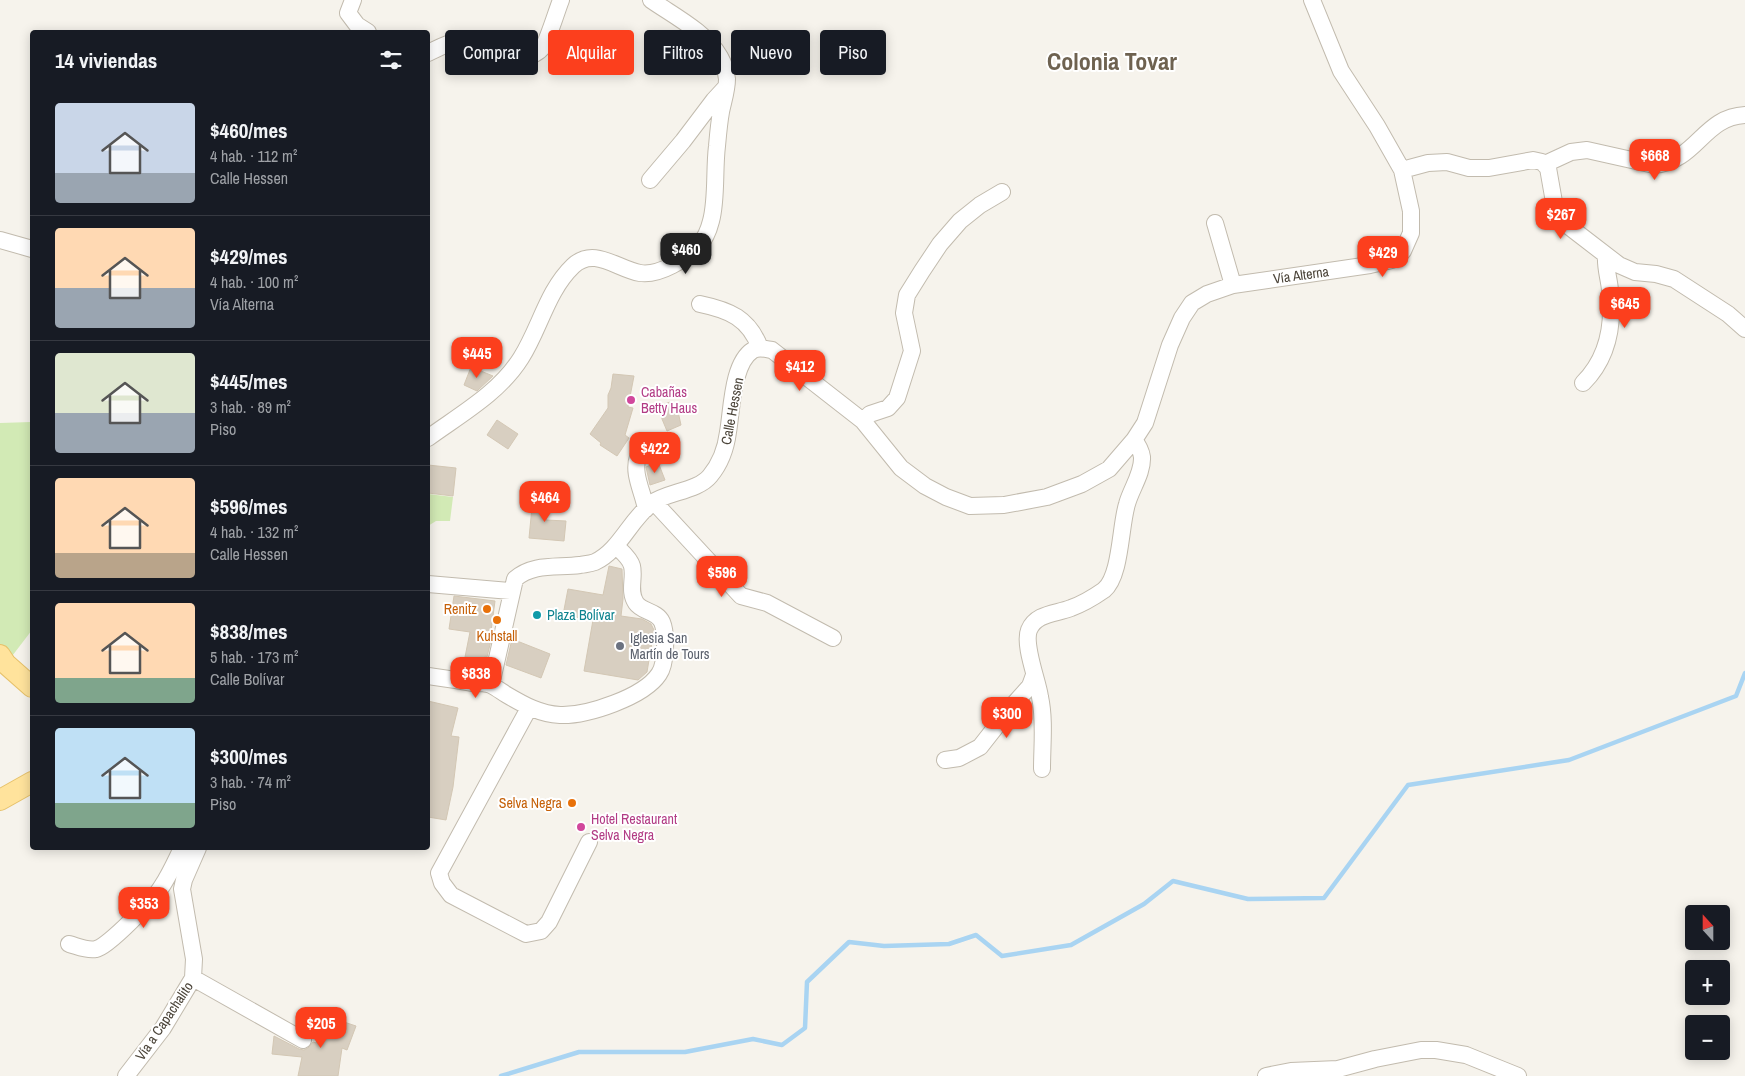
<!DOCTYPE html>
<html lang="es">
<meta charset="utf-8">
<style>
body{margin:0;font-family:"Archivo Narrow",sans-serif;background:#242831;color:#f1f3f6;height:100vh;display:flex;flex-direction:column;font-size:19px;white-space:nowrap}
*{box-sizing:border-box;margin:0}
p{font-size:16px;color:#9ea1a6}
.icon{flex:none;width:28px;height:28px;fill:none;stroke:currentColor;stroke-width:2;stroke-linecap:round;stroke-linejoin:round}
.map{position:relative;flex:1;overflow:hidden}
.drawer{position:absolute;left:30px;top:30px;width:400px;height:820px;display:flex;flex-direction:column;background:#171b24;border-radius:5px;box-shadow:0 2px 12px #0003}
.drawer>*{flex:none}
.guide{position:absolute;left:445px;top:30px;width:475px;height:45px;display:flex;gap:10px}
.needle{width:32px;rotate:339deg}
.fabs{position:absolute;left:1685px;top:905px;display:grid;gap:10px}
.fabs a{display:grid;place-items:center;width:45px;height:45px;border-radius:5px;background:#171b24;box-shadow:0 2px 12px #0003;font-size:25px}
.price{position:absolute;translate:-50% -42px;padding:0 11px;border-radius:10px;background:#fc3f1d;color:#fff;font-size:16px;line-height:32px;filter:drop-shadow(0 1px 2px #0008)}
.price::after{content:'';position:absolute;left:50%;top:30px;width:15px;height:11px;margin-left:-8px;background:inherit;clip-path:polygon(0 0,100% 0,50% 100%)}
.price.on{background:#222;color:#fff}
ul{padding:0;list-style:none}
li{display:flex;align-items:center;gap:15px;height:125px;padding:0 25px}
li+li{border-top:1px solid #363941}
li span{display:grid;place-items:center;flex:none;width:140px;height:100px;border-radius:5px;color:#555}
li>.icon{margin-inline-start:auto}
span .icon{width:60px;height:60px;fill:#fffc;stroke-width:1}
li b{font-size:21px}
h2{display:flex;justify-content:space-between;align-items:center;height:60px;padding:0 25px;font-size:21px}
.pill{padding:0 18px;border-radius:5px;background:#171b24;box-shadow:0 2px 12px #0003;font-size:18px;line-height:45px}
.pill.on{background:#fc3f1d;color:#fff}
.map>svg:first-child{display:block}
.green{fill:#d2eab5}
.lines{fill:none;stroke-linecap:round;stroke-linejoin:round}
.stream{stroke:#a9d4f2;stroke-width:4.5}
.building{fill:#d8cfc1;stroke:#d3c7b4}
.minor-casing{stroke:#c2bbae;stroke-width:18}
.major-casing{stroke:#e6c16a;stroke-width:22}
.minor{stroke:#fff;stroke-width:16}
.major{stroke:#ffe39c;stroke-width:20}
.hotel-dot{fill:#d1479c;stroke:#fff;stroke-width:2}
.food-dot{fill:#e8710a;stroke:#fff;stroke-width:2}
.culture-dot{fill:#0f9aa8;stroke:#fff;stroke-width:2}
.worship-dot{fill:#6b7280;stroke:#fff;stroke-width:2}
.labels{text-anchor:middle;dominant-baseline:central;stroke-width:4;stroke-linejoin:round;paint-order:stroke}
.street-label{font-size:14px;fill:#4b4439;stroke:#fff}
.hotel-label{font-size:14px;fill:#b23c85;stroke:#fff;text-anchor:start}
.food-label{font-size:14px;fill:#c56008;stroke:#fff;text-anchor:end}
.culture-label{font-size:14px;fill:#0d838f;stroke:#fff;text-anchor:start}
.worship-label{font-size:14px;fill:#5b616d;stroke:#fff;text-anchor:start}
.town-label{font-size:24px;font-weight:bold;fill:#6e6250;stroke:#fff}
</style>
<div class="map">
<svg width="1745" height="1076" viewBox="0 0 1745 1076">
<rect width="100%" height="100%" fill="#f6f3ec"/>
<!-- green -->
<path class="green" d="M32,420V630L6,664L0,655V423L31,422Z
M428,494L453,497L450,521H436L428,526Z"/>
<g class="lines">
<!-- stream -->
<path class="stream" d="M501,1076L579,1052H685L753,1039L782,1045L805,1028L807,982L849,942L884,946L949,944L976,935L1002,956L1071,945L1144,904L1173,881L1248,899L1324,898L1408,785L1569,760L1736,696L1745,673"/>
</g>
<!-- building -->
<path class="building" d="M471,367L493,376L477,391L464,385Z
M613,374L634,376L628,407L633,408L625,435L629,438L617,456L600,445L601,443L590,434L608,408V395L611,388Z
M670,402L672,407H677L681,425L667,431L662,419L660,406Z
M497,420L518,434L508,449L487,435Z
M658,462L665,480L650,485L646,467Z
M428,465L456,468L453,496L428,493Z
M533,497L549,499L546,520L566,521L564,541L529,538Z
M609,566L622,569L623,599L621,616L642,619L651,624L654,630L647,672L638,680L584,671L593,620L563,615L568,589L603,595Z
M454,596L495,601L491,631L493,632L487,657L485,656L484,660L465,657L470,632L449,629Z
M512,639L550,654L541,678L506,665Z
M428,701L458,708L451,736L459,737L453,787L446,820L428,817Z
M326,1016L356,1026L347,1050L342,1048L338,1076H298L302,1057L272,1054L274,1036L299,1049L304,1050L308,1048L313,1042L316,1043Z"/>
<g class="lines">
<!-- minor casing -->
<g class="minor-casing">
<path id="minor" d="M353,0L348,13L357,25L368,32
M428,53C438,48 451,41 463,40C487,40 524,71 543,47C548,40 557,10 561,0
M1545,164L1571,152L1587,150L1654,165C1697,161 1703,117 1745,115
M1402,170L1428,163L1447,162L1469,168H1489L1533,160L1542,162L1548,168L1554,202L1567,225L1619,265L1635,272L1656,274L1674,279L1728,314L1745,329
M650,180L683,141L714,100L726,87
M1215,223L1233,285
M0,240L32,249
M700,304C729,310 749,318 760,348
M1583,383C1608,358 1614,325 1610,290C1609,278 1605,268 1606,255
M863,421L870,414L888,408L897,398L912,351L904,313L907,295L922,271L940,244L960,221L980,205L1002,192
M428,438C461,414 499,393 521,358C540,328 547,291 573,266C594,246 617,269 640,273C659,276 687,259 699,245C705,239 709,229 711,221C717,199 714,170 717,146C718,135 719,123 721,112C723,102 727,90 727,79C726,71 724,64 720,57C706,32 674,16 651,0
M638,457C632,473 643,492 646,509
M654,502L741,596L767,603L833,638
M428,584L511,591
M428,676C442,678 457,680 472,683C478,683 486,683 491,685C497,688 502,692 507,695C524,705 540,714 560,715C587,716 644,697 659,674C666,664 667,634 662,622C657,611 642,612 636,603C628,591 635,578 632,566C630,558 621,551 616,546
M491,685L515,579C533,563 557,568 580,565C585,564 590,564 595,562C620,550 629,521 652,503C667,492 698,491 710,476C720,464 726,448 728,432C732,410 732,363 753,350C759,347 765,349 772,350L863,421L901,468L925,486L946,497L970,506L1004,505L1047,497L1082,484L1109,469L1134,440L1145,423L1170,345L1182,318L1192,303L1207,294L1233,285L1370,265L1392,260L1403,251L1411,233V211L1402,170L1377,126L1341,71L1312,0
M529,708L439,873L442,883L451,895L526,934L541,931L549,922L589,842
M945,760L959,758L980,747L1013,705L1030,686L1034,675
M1042,769C1042,745 1045,720 1040,697C1038,681 1023,645 1029,630C1036,613 1056,614 1071,608C1082,604 1094,597 1104,590C1121,576 1120,527 1127,504C1131,489 1143,473 1142,457C1141,450 1138,445 1134,440
M69,944C77,946 87,951 96,949C108,947 155,898 162,886C170,874 176,860 182,848
M193,978L303,1040
M126,1076L163,1028L193,978L194,959L182,889L184,880L198,848
M1266,1076L1291,1071L1338,1069L1375,1059L1421,1050H1436L1466,1055L1518,1076"/>
</g>
<!-- major casing -->
<g class="major-casing">
<path id="major" d="M0,655L6,664L32,687
M0,800L32,782"/>
</g>
<!-- minor -->
<use href="#minor" class="minor"/>
<!-- major -->
<use href="#major" class="major"/>
</g>
<!-- markers -->
<g class="hotel-dot">
<circle cx="631" cy="400" r="5"/>
<circle cx="581" cy="827" r="5"/>
</g>
<g class="food-dot">
<circle cx="487" cy="609" r="5"/>
<circle cx="497" cy="620" r="5"/>
<circle cx="572" cy="803" r="5"/>
</g>
<circle class="culture-dot" cx="537" cy="615" r="5"/>
<circle class="worship-dot" cx="620" cy="646" r="5"/>
<g class="labels">
<!-- street labels -->
<g class="street-label">
<text transform="translate(1301 275) rotate(-8)">Vía Alterna</text>
<text transform="translate(732 411) rotate(-79)">Calle Hessen</text>
<text transform="translate(164 1021) rotate(-56)">Vía a Capachalito</text>
</g>
<!-- hotel labels -->
<g class="hotel-label">
<text x="641" y="392">Cabañas<tspan x="641" dy="16">Betty Haus</tspan></text>
<text x="591" y="819">Hotel Restaurant<tspan x="591" dy="16">Selva Negra</tspan></text>
</g>
<!-- food labels -->
<g class="food-label">
<text x="477" y="609">Renitz</text>
<text x="497" y="636" text-anchor="middle">Kuhstall</text>
<text x="562" y="803">Selva Negra</text>
</g>
<!-- culture labels -->
<g class="culture-label">
<text x="547" y="615">Plaza Bolívar</text>
</g>
<!-- worship labels -->
<g class="worship-label">
<text x="630" y="638">Iglesia San<tspan x="630" dy="16">Martín de Tours</tspan></text>
</g>
<!-- town labels -->
<g class="town-label">
<text x="1112" y="61">Colonia Tovar</text>
</g>
</g>
</svg>
<div class="fabs">
<a><svg class="needle" viewBox="-14 -14 28 28"><path d="M0-13l5 13h-10z" fill="#e53935"/><path d="M0 13l5-13h-10z" fill="#9ea1a6"/></svg></a>
<a>+</a>
<a>−</a>
</div>
<b class="price" style="left:1655px;top:181px">$668</b>
<b class="price" style="left:1561px;top:240px">$267</b>
<b class="price on" style="left:686px;top:275px">$460</b>
<b class="price" style="left:1383px;top:278px">$429</b>
<b class="price" style="left:1625px;top:329px">$645</b>
<b class="price" style="left:477px;top:379px">$445</b>
<b class="price" style="left:800px;top:392px">$412</b>
<b class="price" style="left:655px;top:474px">$422</b>
<b class="price" style="left:545px;top:523px">$464</b>
<b class="price" style="left:722px;top:598px">$596</b>
<b class="price" style="left:476px;top:699px">$838</b>
<b class="price" style="left:1007px;top:739px">$300</b>
<b class="price" style="left:144px;top:929px">$353</b>
<b class="price" style="left:321px;top:1049px">$205</b>
<div class="guide">
<a class="pill">Comprar</a>
<a class="pill on">Alquilar</a>
<a class="pill">Filtros</a>
<a class="pill">Nuevo</a>
<a class="pill">Piso</a>
</div>
<section class="drawer">
<h2>14 viviendas<svg class="icon" aria-label="filters" viewBox="0 0 24 24"><path d="M4 7h16M4 17h16"/><circle cx="9" cy="7" r="2"/><circle cx="15" cy="17" r="2"/></svg></h2>
<ul>
<li><span style="background:linear-gradient(#c9d6e8 70%,#9aa5b1 0)"><svg class="icon" aria-label="home" viewBox="0 0 24 24"><path d="M3 11l9-7 9 7M6 9v11h12V9"/></svg></span><div><b>$460/mes</b><p>4 hab. · 112 m²</p><p>Calle Hessen</p></div></li>
<li><span style="background:linear-gradient(#ffd9b3 60%,#9aa5b1 0)"><svg class="icon" aria-label="home" viewBox="0 0 24 24"><path d="M3 11l9-7 9 7M6 9v11h12V9"/></svg></span><div><b>$429/mes</b><p>4 hab. · 100 m²</p><p>Vía Alterna</p></div></li>
<li><span style="background:linear-gradient(#dfe7d0 60%,#9aa5b1 0)"><svg class="icon" aria-label="home" viewBox="0 0 24 24"><path d="M3 11l9-7 9 7M6 9v11h12V9"/></svg></span><div><b>$445/mes</b><p>3 hab. · 89 m²</p><p>Piso</p></div></li>
<li><span style="background:linear-gradient(#ffd9b3 75%,#b9a48a 0)"><svg class="icon" aria-label="home" viewBox="0 0 24 24"><path d="M3 11l9-7 9 7M6 9v11h12V9"/></svg></span><div><b>$596/mes</b><p>4 hab. · 132 m²</p><p>Calle Hessen</p></div></li>
<li><span style="background:linear-gradient(#ffd9b3 75%,#7fa58c 0)"><svg class="icon" aria-label="home" viewBox="0 0 24 24"><path d="M3 11l9-7 9 7M6 9v11h12V9"/></svg></span><div><b>$838/mes</b><p>5 hab. · 173 m²</p><p>Calle Bolívar</p></div></li>
<li><span style="background:linear-gradient(#bfe0f5 75%,#7fa58c 0)"><svg class="icon" aria-label="home" viewBox="0 0 24 24"><path d="M3 11l9-7 9 7M6 9v11h12V9"/></svg></span><div><b>$300/mes</b><p>3 hab. · 74 m²</p><p>Piso</p></div></li>
</ul>
</section>
</div>
